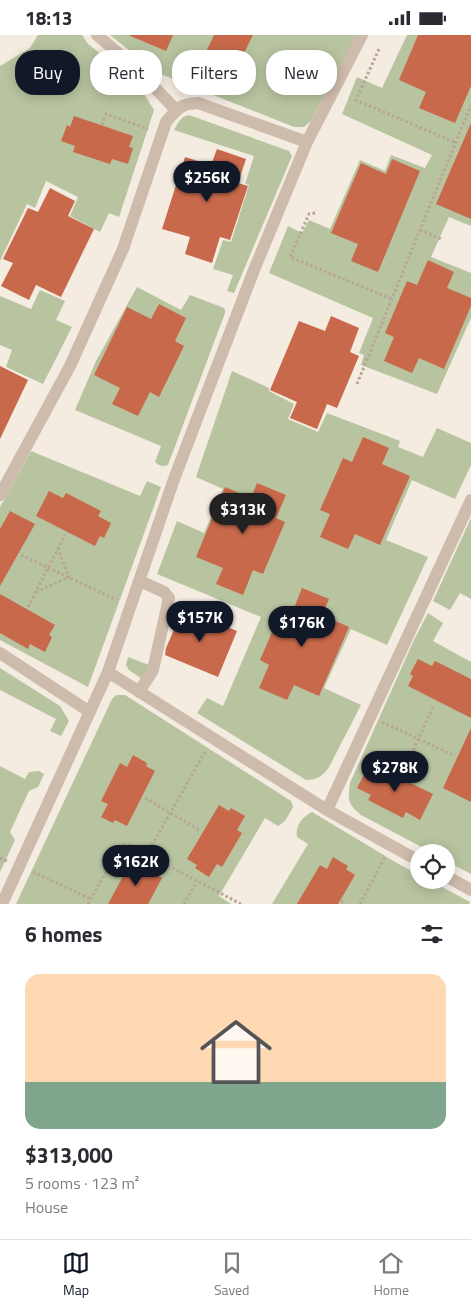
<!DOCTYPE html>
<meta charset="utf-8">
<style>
body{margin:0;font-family:"Titillium Web",sans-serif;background:#f2f2f3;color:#2b2b33;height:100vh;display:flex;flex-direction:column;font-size:19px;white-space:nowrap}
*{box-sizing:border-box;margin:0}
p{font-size:16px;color:#7c7c81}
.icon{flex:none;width:28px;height:28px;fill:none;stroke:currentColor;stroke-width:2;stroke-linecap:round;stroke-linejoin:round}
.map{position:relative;height:869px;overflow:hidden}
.side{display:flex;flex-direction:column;background:#fff;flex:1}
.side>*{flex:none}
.guide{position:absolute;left:15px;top:15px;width:441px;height:45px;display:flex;gap:10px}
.tools{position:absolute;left:410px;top:809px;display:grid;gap:10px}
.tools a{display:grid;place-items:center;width:45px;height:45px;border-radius:50%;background:#fff;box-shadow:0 2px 12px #0003;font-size:25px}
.price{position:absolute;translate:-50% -42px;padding:0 11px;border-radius:18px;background:#111827;color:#fff;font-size:16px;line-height:32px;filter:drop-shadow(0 1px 2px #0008)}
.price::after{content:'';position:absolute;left:50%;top:30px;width:15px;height:11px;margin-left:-8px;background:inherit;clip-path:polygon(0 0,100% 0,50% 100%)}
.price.selected{background:#222;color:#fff}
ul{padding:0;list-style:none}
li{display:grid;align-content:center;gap:10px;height:265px;padding:0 25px}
li span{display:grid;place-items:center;height:155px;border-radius:15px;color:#555}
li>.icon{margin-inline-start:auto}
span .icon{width:90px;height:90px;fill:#fffc;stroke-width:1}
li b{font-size:21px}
h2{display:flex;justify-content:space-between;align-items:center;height:60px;padding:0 25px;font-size:21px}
.tag{padding:0 18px;border-radius:20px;background:#fff;box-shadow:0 2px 12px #0003;font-size:18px;line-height:45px}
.tag.selected{background:#111827;color:#fff}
.status{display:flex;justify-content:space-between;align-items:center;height:35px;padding:0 25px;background:#fff;direction:ltr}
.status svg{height:14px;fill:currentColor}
.tabs{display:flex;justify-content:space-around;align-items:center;height:70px;border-top:1px solid #e1e1e2;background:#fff;font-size:14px;color:#7c7c81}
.tabs a{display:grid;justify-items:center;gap:2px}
.tabs .selected{color:#111827}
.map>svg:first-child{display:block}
.green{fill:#b8c4a0}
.building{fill:#c8694b}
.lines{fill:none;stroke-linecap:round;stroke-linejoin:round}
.path{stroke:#b9a596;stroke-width:3;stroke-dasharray:2.5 2.5;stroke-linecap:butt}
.street{stroke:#cdbbac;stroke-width:12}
</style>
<div class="status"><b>18:13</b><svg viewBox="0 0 49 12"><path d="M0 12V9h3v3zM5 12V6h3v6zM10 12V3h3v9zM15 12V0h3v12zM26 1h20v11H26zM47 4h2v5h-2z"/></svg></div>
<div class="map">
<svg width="471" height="869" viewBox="0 0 471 869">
<rect width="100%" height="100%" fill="#f4ebe1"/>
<!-- green -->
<path class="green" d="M38,0H82L88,9L136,46L154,75L119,182L109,178L100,197L70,181L78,162L46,146L35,173L27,169L0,226V31L30,13Z
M110,0H356L311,86L304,92H294L158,38Z
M407,0H471V191L449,182L431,222L471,238V283L437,359L361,330L364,320L359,318L373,283L269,238L288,191L302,198L309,185L330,194L360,125L385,136L391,120L425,133L432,120L342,79L357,42L382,53Z
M189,80L289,116L292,121L234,258L227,256L233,240L213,234L223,205L231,207L249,150L245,149L254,121L174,95C178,88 181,81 189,80Z
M137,252L181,275L190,260L224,273L225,275V278L168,430C163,432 159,431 155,427L161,411L75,375L96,326Z
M40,255L65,266L56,285L72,292L43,349L6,332L12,315L0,310V261L31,274Z
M232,336L269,353V356L294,369L288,384L318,397L327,378L400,406L398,412L423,422L437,393L471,408V430L455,464L412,445L386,505L428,522L387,610L351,594L324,653L361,670L329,732C323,741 317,745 306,745L197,678L207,663L223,671L261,582L157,539L177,486L204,498L223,454L196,442Z
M31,416L140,461L147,446L161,452L88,652L0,605V472Z
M471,483V564L460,558L450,575L433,566Z
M428,578L443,588L433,606L471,627V839L446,826V818L431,817L361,780C347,769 348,764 350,748L414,605Z
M128,622L149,630L142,644L129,635L126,630Z
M0,633L60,671L69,686L61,701L50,696L56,684L0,655Z
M116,660H125L291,766L293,772L285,786L278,791L265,783L219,861L231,869H16L112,664Z
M0,731L25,744L29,737L39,736L44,739L38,752L29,756L10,797L15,805L0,837Z
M312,777L397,828L419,840V845H429L470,867L469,869H272L308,809L297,802C295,791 302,782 312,777Z"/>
<!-- building -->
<path class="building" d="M128,0H173L166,16Z
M214,0H253L231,45L221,41L219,44L205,37L210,25L204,21Z
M418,0H471V51L455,88L419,73L426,57L399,45Z
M74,81L133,101L129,112L133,113L128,129L112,124L110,129L73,117L75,111L61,106L67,90L70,92Z
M471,88V184L436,169Z
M217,114L246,124L238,148L248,151L230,205L220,202L212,228L185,219L190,202L162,194L185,122L211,130Z
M392,124L420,136L378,237L351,226L358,209L331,198L361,128L386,139Z
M50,153L75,166L68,181L94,194L61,262L36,250L29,265L1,251L13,228L3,224L28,173L38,177Z
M428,225L454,237L447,253L471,263V271L444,334L419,323L412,338L384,326L394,302L385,298L407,246L417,250Z
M159,269L186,283L175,306L184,311L159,362L150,357L138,381L112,369L120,353L94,340L127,272L151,284Z
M331,281L359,293L350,317L359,321L337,373L327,369L317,394L290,383L297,367L270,355L299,286L325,296Z
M0,331L28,345L0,404Z
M363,402L389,413L382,429L410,441L380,510L355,499L348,514L320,502L330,479L320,475L343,423L352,427Z
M257,448L286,460L276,483L285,487L263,539L253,535L243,560L216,549L223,533L196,522L225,452L251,463Z
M49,456L63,463L66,458L101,476L98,481L111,488L104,503L100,501L95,511L36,481Z
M10,476L35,489L0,551V494Z
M302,553L329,564L322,580L349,592L319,661L294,650L287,665L259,653L269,630L260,625L282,574L292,578Z
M0,559L55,590L49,600L52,602L45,617L30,609L28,614L0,598Z
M183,574L237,596L218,642L165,620L166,613Z
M418,624L432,631L435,626L471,644V683L408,651L413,641L410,639Z
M471,693V767L443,753Z
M133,720L147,728L146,731L155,736L127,791L115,785L113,788L101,782L108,769L101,766L120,728L127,732Z
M373,730L433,759L420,785L406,777L403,783L368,765L371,760L357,753L365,738L369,740Z
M219,770L229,776L231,773L245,781L237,795L242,798L222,832L217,829L209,842L195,833L197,830L187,824Z
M333,822L348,831L346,834L355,840L338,869H297L320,830L327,834Z
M140,827L154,834L152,838L162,843L148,869H108L127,834L134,838Z"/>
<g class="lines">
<!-- path -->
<path class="path" d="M379,14L356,65L456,108
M102,90L106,79L148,94
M315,178L309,179L290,222L392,264
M420,195L441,204
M357,349L471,70
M21,520L117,565
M36,557L69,542L58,514
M28,572L65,500
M382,687L455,721
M403,738L433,672
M145,763L201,796
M147,819L206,715
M0,823L7,826
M33,837L91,864
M341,866L346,869
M88,869L121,810L127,809L241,869
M184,869L197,846
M360,869L385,822"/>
<!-- street -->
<path class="street" d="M97,0L140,37L176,75
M0,460L70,331L123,214L166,87C178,73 180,69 198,68L307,107
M0,618L90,677
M108,637L327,775L419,826
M139,657L153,635L169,563L164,557L140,546
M327,775L471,465
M446,841L471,855
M2,869L108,637L174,444L254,235L307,107L362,0"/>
</g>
</svg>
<div class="tools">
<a><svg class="icon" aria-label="locate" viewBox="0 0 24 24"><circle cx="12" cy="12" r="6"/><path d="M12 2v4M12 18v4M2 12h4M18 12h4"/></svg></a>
</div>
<b class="price" style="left:207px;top:168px">$256K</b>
<b class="price selected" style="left:243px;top:500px">$313K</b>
<b class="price" style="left:200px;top:608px">$157K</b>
<b class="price" style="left:302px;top:613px">$176K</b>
<b class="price" style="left:395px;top:758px">$278K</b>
<b class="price" style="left:136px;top:852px">$162K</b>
<div class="guide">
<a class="tag selected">Buy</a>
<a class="tag">Rent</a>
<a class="tag">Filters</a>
<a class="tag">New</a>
</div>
</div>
<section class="side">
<h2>6 homes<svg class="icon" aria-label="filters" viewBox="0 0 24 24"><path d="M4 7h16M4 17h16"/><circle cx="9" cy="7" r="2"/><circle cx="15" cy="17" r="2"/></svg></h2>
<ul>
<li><span style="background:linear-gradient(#ffd9b3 70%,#7fa58c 0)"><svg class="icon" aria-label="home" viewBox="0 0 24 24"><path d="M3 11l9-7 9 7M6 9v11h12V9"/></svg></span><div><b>$313,000</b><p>5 rooms · 123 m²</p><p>House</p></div></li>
</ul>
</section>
<nav class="tabs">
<a class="selected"><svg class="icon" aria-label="map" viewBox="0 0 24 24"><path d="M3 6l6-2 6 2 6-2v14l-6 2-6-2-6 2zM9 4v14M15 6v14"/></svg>Map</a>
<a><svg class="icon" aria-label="saved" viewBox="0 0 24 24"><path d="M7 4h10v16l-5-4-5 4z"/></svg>Saved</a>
<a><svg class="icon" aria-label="home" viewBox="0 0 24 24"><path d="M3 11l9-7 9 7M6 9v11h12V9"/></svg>Home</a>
</nav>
